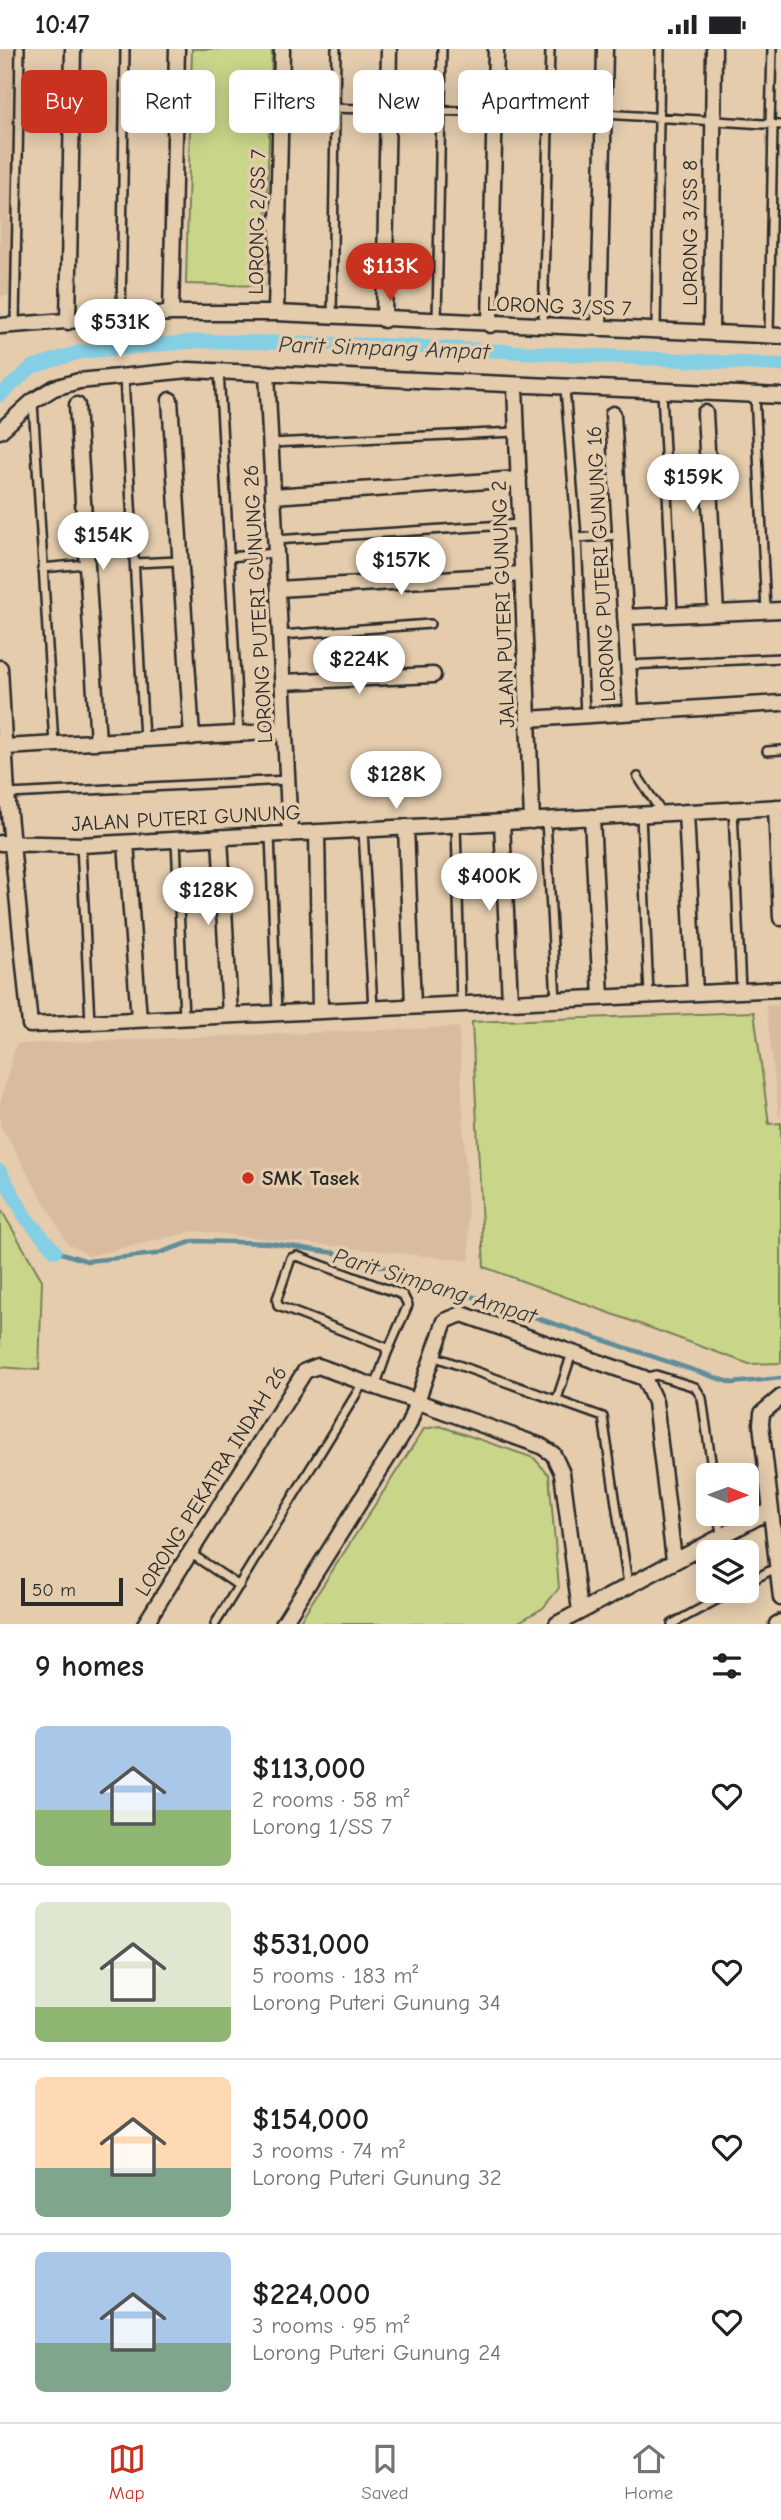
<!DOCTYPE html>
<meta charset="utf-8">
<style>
body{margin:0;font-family:"Comic Neue",sans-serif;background:#f2f2f2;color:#202124;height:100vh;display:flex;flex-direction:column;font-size:26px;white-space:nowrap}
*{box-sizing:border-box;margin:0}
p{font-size:23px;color:#757577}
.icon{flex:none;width:38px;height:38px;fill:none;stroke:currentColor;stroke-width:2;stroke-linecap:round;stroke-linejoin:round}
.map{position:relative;height:1575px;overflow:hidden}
.details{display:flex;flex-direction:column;background:#fff;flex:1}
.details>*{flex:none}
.hud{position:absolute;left:21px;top:21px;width:740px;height:63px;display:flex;gap:14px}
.needle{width:46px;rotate:91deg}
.tools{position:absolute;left:696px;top:1414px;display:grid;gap:14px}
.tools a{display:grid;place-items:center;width:63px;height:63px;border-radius:10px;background:#fff;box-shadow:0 4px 18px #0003;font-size:35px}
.scale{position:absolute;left:21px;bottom:18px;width:102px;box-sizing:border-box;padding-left:7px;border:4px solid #2b2b2b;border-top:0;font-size:19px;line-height:24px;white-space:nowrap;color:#2b2b2b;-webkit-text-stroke:5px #e4ccad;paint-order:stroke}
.price{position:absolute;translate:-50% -60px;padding:0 16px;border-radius:24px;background:#fff;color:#222;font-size:23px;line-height:46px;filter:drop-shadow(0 2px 4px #0008)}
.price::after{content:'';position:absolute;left:50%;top:42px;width:21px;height:16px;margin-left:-10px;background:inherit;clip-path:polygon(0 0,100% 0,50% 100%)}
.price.on{background:#c8321e;color:#fff}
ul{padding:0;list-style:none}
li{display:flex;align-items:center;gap:21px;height:175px;padding:0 35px}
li+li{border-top:2px solid #e0e0e0}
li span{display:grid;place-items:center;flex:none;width:196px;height:140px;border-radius:10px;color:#555}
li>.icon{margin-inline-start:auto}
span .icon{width:84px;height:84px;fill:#fffc;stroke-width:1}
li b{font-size:30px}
h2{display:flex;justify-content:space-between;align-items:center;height:84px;padding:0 35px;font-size:30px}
.tag{padding:0 24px;border-radius:10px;background:#fff;box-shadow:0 4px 18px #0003;font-size:24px;line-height:63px}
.tag.on{background:#c8321e;color:#fff}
.status{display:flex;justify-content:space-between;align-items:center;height:49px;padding:0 35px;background:#fff;direction:ltr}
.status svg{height:19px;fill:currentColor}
.dock{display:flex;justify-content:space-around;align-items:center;height:98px;border-top:2px solid #e0e0e0;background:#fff;font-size:19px;color:#757577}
.dock a{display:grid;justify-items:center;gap:4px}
.dock .on{color:#c8321e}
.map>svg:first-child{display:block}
.built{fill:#d9bc9f}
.green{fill:#c9d68a;stroke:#7a805a;stroke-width:2}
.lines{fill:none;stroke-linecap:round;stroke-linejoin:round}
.stream{stroke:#618d9b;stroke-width:4.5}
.canal{stroke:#85cfe5;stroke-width:14}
.lane-casing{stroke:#2b2b2b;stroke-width:12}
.street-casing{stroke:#2b2b2b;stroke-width:19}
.lane{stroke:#e4ccad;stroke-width:7}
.street{stroke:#e4ccad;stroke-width:14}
.poi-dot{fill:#c8321e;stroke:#e4ccad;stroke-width:2.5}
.labels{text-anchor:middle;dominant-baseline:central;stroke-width:7;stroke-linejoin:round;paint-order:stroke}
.street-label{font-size:21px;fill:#2b2b2b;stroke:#e4ccad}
.poi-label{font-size:21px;font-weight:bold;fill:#2b2b2b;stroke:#e4ccad;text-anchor:start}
.water-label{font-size:23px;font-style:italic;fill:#343b3e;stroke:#e4ccad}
</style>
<div class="status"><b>10:47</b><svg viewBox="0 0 49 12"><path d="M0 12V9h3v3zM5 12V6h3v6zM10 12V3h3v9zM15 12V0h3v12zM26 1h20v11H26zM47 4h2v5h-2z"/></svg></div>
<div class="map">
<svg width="781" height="1575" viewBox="0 0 781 1575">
<rect width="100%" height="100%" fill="#e4ccad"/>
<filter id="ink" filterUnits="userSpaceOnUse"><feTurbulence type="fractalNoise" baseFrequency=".0143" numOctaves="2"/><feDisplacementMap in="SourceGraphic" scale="14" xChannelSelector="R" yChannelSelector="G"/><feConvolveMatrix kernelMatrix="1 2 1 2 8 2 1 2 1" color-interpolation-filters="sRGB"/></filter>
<g filter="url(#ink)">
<!-- built -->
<path class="built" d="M0,0H13L11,246L0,248Z
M781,956V1068H779L766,957Z
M459,978L470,1212L195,1182L89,1207L68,1195L0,1076V1054L16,995Z"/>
<!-- green -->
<path class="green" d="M192,0H272L264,237L186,235Z
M754,963L769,1075L781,1074V1314L749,1315L484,1218L472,973Z
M0,1159L42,1231L39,1321L0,1318Z
M440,1377L534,1409L549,1426L559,1539L543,1559L515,1575H305L301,1570L424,1380Z"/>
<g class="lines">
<!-- stream -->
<path class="stream" d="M55,1202L87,1212L156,1205L194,1192L270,1194L348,1206L732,1334L781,1329"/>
<!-- canal -->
<path class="canal" d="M0,346L32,318L80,303L200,292L382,296L781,316
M0,1122L26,1169L55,1202"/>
<!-- lane casing -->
<g class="lane-casing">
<path id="lane" d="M281,58L604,65L781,76
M770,75L772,0
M332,268L336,0
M121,269L125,0
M437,272L442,0
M15,276L20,0
M543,276L550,0
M656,281L660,0
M769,286L773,75
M219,321L239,685
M124,328L144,690
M565,339L577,489L585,666
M662,342L673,565
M755,346L766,561
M33,353L54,695
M270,394L516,383
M577,489L620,486
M275,491L520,475
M229,508L276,504
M135,514L179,512
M42,519L85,515
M281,586L430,575
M628,616L781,609
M767,702L781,701
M638,728L662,764
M8,745L288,731
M733,761L741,942
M641,766L649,946
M546,771L556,951
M456,776L461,955
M363,781L373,959
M270,786L277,964
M176,791L184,968
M81,796L90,973
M297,1207L403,1246L408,1256L387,1304L385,1298L278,1257L277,1250L291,1209Z
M433,1307L603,1368L628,1535
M644,1329L656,1326L695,1338L702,1349L713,1426
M375,1338L387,1304
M557,1350L572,1304
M718,1465L721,1485
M190,1504L239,1537
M747,1534L777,1518
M215,1575L363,1334
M672,1575L733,1542"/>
</g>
<!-- street casing -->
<g class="street-casing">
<path id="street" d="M171,264L177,0
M276,264L282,0
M384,271L389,0
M68,273L73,0
M490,276L496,0
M0,277L171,264H276L781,287
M599,279L605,0
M711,284L714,0
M267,324L290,785
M515,337L532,772
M170,351L192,688
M77,356L98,693
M705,364L716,564
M613,365L631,662
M0,382L33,352L54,339L79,332L189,321L781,347
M273,447L519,430
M278,540L522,525
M625,568L781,561
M0,619L7,745L30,976L781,940
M283,633L433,626
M528,670L781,654
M5,698L285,682
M776,758L781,869
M686,763L695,944
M592,768L601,948
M502,773L510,953
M406,778L413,957
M317,783L320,962
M220,789L230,966
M0,794L81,796L781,758
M126,794L139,970
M781,1348L762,1364L761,1375L781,1549
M145,1575L305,1322L318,1317L541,1397L553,1405L562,1424L580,1562
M283,1575L409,1375L445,1272L462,1265L644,1329L655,1353L674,1511
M557,1575L771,1461
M777,1575L781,1573"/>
</g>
<!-- lane -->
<use href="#lane" class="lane"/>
<!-- street -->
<use href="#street" class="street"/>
</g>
</g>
<!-- markers -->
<circle class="poi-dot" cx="248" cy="1129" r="7"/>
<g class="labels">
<!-- street labels -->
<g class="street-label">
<text transform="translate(257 173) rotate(-89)">LORONG 2/SS 7</text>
<text transform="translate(690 184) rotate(-90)">LORONG 3/SS 8</text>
<text transform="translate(559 257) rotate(2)">LORONG 3/SS 7</text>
<text transform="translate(601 515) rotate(-93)">LORONG PUTERI GUNUNG 16</text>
<text transform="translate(258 555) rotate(-93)">LORONG PUTERI GUNUNG 26</text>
<text transform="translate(503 555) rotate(-92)">JALAN PUTERI GUNUNG 2</text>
<text transform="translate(186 769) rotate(-3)">JALAN PUTERI GUNUNG</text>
<text transform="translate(211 1432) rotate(-58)">LORONG PEKATRA INDAH 26</text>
</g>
<!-- poi labels -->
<g class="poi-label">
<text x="262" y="1129">SMK Tasek</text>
</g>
<!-- water labels -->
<g class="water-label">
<text transform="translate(384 299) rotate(2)">Parit Simpang Ampat</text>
<text transform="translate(435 1237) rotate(17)">Parit Simpang Ampat</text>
</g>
</g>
</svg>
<div class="tools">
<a><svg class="needle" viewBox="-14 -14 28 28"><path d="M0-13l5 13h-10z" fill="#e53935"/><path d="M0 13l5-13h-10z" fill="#757577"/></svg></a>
<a><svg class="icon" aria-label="layers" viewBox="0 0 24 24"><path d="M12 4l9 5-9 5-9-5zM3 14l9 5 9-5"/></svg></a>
</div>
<div class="scale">50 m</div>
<b class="price on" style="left:390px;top:254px">$113K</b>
<b class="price" style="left:120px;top:310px">$531K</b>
<b class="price" style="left:693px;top:465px">$159K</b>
<b class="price" style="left:103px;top:523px">$154K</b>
<b class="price" style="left:401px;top:548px">$157K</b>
<b class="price" style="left:359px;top:647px">$224K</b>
<b class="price" style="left:396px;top:762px">$128K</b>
<b class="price" style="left:489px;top:864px">$400K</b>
<b class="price" style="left:208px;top:878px">$128K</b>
<div class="hud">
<a class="tag on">Buy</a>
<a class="tag">Rent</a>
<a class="tag">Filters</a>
<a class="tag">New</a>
<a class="tag">Apartment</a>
</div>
</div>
<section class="details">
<h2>9 homes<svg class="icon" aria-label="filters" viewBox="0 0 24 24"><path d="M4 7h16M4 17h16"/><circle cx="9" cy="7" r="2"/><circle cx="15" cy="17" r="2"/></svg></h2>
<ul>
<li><span style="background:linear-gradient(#a9c7e8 60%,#8fb573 0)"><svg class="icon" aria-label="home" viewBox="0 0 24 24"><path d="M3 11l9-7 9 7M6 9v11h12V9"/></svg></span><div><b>$113,000</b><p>2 rooms · 58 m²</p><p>Lorong 1/SS 7</p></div><svg class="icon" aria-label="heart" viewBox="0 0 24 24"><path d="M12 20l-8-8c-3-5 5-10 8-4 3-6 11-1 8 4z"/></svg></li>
<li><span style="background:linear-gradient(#dfe7d0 75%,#8fb573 0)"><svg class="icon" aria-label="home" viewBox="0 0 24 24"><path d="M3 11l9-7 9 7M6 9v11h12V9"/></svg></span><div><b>$531,000</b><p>5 rooms · 183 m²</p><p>Lorong Puteri Gunung 34</p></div><svg class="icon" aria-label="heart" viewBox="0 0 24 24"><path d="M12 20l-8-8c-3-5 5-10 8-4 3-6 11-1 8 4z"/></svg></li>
<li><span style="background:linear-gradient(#ffd9b3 65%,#7fa58c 0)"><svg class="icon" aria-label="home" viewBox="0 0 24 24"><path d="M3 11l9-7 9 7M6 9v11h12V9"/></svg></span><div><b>$154,000</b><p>3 rooms · 74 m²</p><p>Lorong Puteri Gunung 32</p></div><svg class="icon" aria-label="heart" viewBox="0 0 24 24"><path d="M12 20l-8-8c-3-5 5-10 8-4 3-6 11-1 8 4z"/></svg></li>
<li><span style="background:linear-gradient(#a9c7e8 65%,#7fa58c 0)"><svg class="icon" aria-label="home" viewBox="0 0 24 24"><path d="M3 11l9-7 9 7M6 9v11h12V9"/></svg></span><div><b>$224,000</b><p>3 rooms · 95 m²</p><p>Lorong Puteri Gunung 24</p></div><svg class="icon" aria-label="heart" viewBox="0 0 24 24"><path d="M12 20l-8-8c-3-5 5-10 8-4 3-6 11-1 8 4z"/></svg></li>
</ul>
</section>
<nav class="dock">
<a class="on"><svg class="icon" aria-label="map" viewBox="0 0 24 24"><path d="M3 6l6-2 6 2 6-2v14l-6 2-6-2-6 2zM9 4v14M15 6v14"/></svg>Map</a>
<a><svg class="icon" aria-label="saved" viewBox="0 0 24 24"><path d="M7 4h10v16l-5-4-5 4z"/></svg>Saved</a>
<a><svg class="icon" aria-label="home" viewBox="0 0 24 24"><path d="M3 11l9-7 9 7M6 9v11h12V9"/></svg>Home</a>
</nav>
